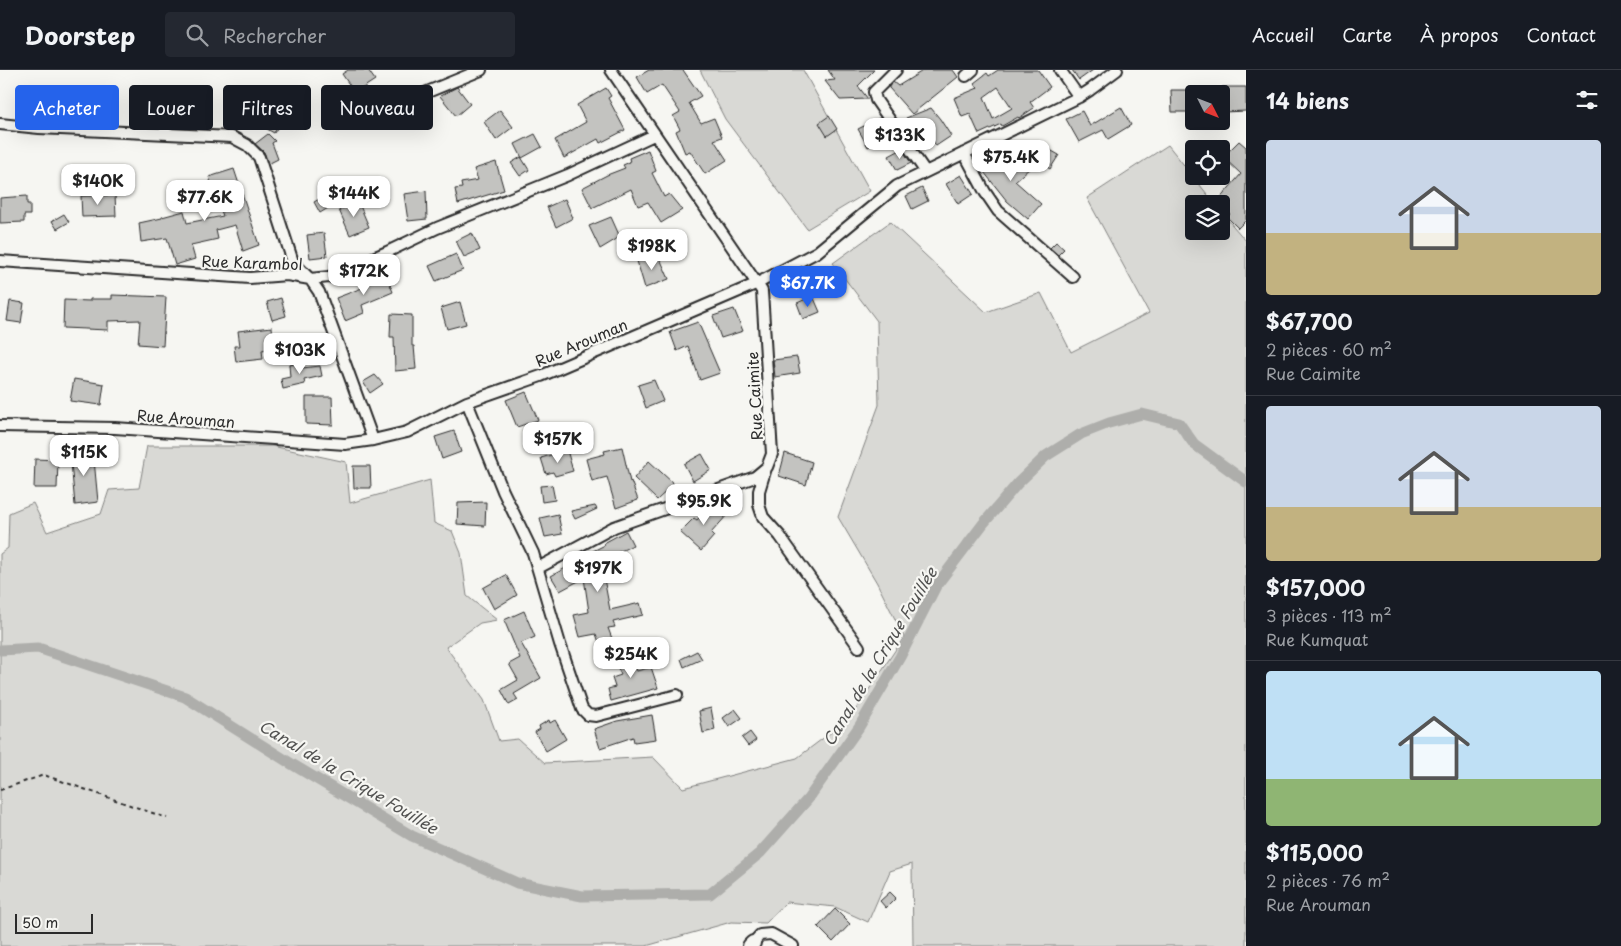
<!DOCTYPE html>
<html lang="fr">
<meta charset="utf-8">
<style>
body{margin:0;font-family:"Playpen Sans",sans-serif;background:#242831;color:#f1f3f6;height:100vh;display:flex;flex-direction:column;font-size:19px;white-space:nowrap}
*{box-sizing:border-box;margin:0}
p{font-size:16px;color:#9ea1a6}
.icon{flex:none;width:28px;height:28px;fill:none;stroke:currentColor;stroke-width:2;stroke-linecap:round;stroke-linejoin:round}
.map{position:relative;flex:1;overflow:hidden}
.sheet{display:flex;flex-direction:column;background:#171b24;width:375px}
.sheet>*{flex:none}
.top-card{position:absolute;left:15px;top:15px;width:475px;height:45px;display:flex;gap:10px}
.needle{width:32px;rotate:132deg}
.controls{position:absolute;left:1185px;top:15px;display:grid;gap:10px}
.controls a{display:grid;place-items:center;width:45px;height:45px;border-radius:5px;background:#171b24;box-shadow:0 5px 20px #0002;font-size:25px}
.scale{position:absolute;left:15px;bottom:12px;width:78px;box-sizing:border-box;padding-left:5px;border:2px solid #2b2b2b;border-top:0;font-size:14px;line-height:18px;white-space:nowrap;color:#2b2b2b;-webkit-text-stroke:4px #f6f6f2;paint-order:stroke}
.price{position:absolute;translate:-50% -42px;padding:0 11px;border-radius:10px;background:#fff;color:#222;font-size:16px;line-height:32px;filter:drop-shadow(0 1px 2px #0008)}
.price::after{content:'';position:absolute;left:50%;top:30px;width:15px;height:11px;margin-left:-8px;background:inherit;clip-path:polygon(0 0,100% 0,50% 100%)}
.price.selected{background:#2563eb;color:#fff}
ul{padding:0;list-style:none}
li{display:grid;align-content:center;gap:10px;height:265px;padding:0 20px}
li+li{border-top:1px solid #363941}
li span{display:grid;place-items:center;height:155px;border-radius:5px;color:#555}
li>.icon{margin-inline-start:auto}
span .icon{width:90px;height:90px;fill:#fffc;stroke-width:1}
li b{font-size:21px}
h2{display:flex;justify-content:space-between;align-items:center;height:60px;padding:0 20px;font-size:21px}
.chip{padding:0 18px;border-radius:5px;background:#171b24;box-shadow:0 5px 20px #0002;font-size:18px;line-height:45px}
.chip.selected{background:#2563eb;color:#fff}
header{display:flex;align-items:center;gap:30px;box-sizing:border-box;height:70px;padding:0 25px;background:#171b24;border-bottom:1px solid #363941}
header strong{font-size:24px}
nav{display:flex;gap:28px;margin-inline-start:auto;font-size:18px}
.search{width:350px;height:45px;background:#242831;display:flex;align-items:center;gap:12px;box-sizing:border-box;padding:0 18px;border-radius:5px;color:#9ea1a6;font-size:19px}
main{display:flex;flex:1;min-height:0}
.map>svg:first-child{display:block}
.green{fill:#d9d9d5;stroke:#828280}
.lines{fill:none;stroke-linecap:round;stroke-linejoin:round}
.canal{stroke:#aeaeab;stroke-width:11}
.building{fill:#c3c3c0;stroke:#2b2b2b;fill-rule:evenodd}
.street-casing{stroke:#2b2b2b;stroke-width:14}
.secondary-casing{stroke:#2b2b2b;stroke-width:18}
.path{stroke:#2b2b2b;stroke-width:2;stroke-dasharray:4 4;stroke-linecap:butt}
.street{stroke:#f6f6f2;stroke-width:10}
.secondary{stroke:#f6f6f2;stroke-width:14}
.labels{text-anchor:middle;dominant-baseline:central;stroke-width:4.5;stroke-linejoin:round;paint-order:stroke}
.street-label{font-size:15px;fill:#2b2b2b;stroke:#f6f6f2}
.water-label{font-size:16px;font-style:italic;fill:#525251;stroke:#f6f6f2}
</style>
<header>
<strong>Doorstep</strong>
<div class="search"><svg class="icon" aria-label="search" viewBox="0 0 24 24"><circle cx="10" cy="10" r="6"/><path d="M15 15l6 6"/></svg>Rechercher</div>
<nav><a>Accueil</a><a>Carte</a><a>À propos</a><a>Contact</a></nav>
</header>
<main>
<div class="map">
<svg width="1246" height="876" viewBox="0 0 1246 876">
<rect width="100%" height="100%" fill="#f6f6f2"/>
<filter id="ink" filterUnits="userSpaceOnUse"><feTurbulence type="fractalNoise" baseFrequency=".02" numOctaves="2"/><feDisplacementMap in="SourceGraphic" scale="10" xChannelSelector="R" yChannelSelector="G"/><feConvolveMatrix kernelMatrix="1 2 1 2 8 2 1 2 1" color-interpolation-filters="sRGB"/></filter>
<g filter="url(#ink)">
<!-- green -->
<path class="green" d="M700,0H803L870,121L807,159L725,49Z
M1168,75L1215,134H1194V161H1221V142L1246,171V876H913L912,794L890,801L868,852L835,837L786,832L766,853L731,852L646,876H0V484L8,478L9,443L33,433L47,462L101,444L109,420L139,418L147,376H272L346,392L350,433L430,410L434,453L452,461L461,483L467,526L497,550L480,553L446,577L484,630L499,671L518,669L545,693L653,687L683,718L797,688L850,648L904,567L877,513L838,447L879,335L877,251L833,193L890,152L986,242L1041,223L1071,282L1149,243L1087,128Z"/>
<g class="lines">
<!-- canal -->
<path class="canal" d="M0,580L38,578L185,627L290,693L412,766L517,813L582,826L710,824L760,783L808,729L859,657L900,587L936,516L983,454L1018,413L1046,386L1081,364L1109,353L1142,344L1179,353L1194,374L1246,412"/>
</g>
<!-- building -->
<path class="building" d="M348,0H368L375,10L355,23L342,4Z
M649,0H683L701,26L689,33L701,53L714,48L722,67L714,70L727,90L705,104L690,81L685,83L676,61L680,59L673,46L680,42L662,15L647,24L637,7Z
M828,0H874L858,16L868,29L840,30L825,11L835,10Z
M924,0H953L958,7L912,44L889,18V16L893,12L898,16Z
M998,0H1038L1050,17L1030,32L1034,38L1019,48L1018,47L1002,56L1001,54L979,64L970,44L962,47L954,28L978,18L974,13L987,3L989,6ZM998,17L1012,38L993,49L984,27Z
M1072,0H1093L1079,10Z
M457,17L470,34L456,46L440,26Z
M1222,17H1246V41L1223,42Z
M606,18L611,26L608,28L625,60L600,73L598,69L564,88L555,70L586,52L577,35Z
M1171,20H1194V42H1172Z
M269,28L290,38L274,63L255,52Z
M1121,37L1131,55L1108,69L1103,60L1079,72L1066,49L1082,41L1090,56Z
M931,38L940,49L951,66L936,76L920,49L912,56L906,48Z
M500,40L513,57L496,70L484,52Z
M829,46L837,59L827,66L819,53Z
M880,48L889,66L868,77L858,59Z
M268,64L275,71L272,73L278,89L268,94L264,82L255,74Z
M535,64L542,77L522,88L515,74Z
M1239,71L1246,77V150L1238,158L1227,147L1230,144L1221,136V134L1217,132L1241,104L1223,87Z
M1043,76L1059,85L1050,99L1033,88Z
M902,79L911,93L897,100L889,86Z
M648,80L656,101L652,103L664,127L669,124L682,140L661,153L648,132L638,136L631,119L592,138L582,118L607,105L625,98L623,95L630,92L629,88Z
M1013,80L1030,98L1015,111L1041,134L1028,149L1007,131L980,97L994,85L1001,92Z
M521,87L529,100L520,106L511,93Z
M496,92L504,120L458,134L455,119L462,118L461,113L478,110L474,99Z
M234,99L259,175L243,181L235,155L216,160L218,169L191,175L195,189L175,195L167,168L141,172L139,153L162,148V147L184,141L187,153L223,146L209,107Z
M961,105L973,124L958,134L946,114Z
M922,118L928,131L912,139L906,126Z
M426,121L427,149L408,151L404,124Z
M331,122L338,132L320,143L314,132Z
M115,125L116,146L82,147L81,126Z
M27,126V134H30V145H24V152L0,153V128Z
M565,129L573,148L556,157L547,137Z
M358,131L369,157L350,165L339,140Z
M64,144L69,152L57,159L52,151Z
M611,147L620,167L600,179L589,156Z
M324,163L327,186L310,188L307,165Z
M472,163L480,180L464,187L456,171Z
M1056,172L1064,179L1058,185L1050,178Z
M456,184L463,200L436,211L429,196Z
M658,184L669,209L645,218L637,191Z
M385,202L393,222L362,235L364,243L345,251L336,228L367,216L365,211Z
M112,225L166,227L163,276L138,274L140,250L108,251V260L63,258L64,230L90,231V229H112Z
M813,226L820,242L803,249L797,233Z
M281,228L286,246L272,250L267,232Z
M10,231L24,233L21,253L7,251Z
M460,232L466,254L447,259L441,238Z
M734,239L743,261L721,268L713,246Z
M391,244L412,245V276H414L416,299L395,301L394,267H390Z
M698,252L720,303L700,310L688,276L677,281L670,262Z
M272,257L274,278L262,280L263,289L236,292L234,276H240L238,261Z
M797,287L800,303L775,307L773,290Z
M301,293L302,298L320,296L322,306L304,310L305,314L283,319L281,309L290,307L289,295Z
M375,305L383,314L370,323L363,312Z
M74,309L104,314L101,335L70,331Z
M654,310L663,331L646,338L638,315Z
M526,322L538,350L517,357L506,330Z
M306,327H332L333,355L306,354Z
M454,361L461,382L442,389L435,367Z
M96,372H104V384H96Z
M622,377L630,412L631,411L638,430L616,438L607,407L592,411L586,389L605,384L604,381Z
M93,379L98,432L75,435L70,382Z
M567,380L573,401L555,406L553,402L546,404L541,388Z
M785,383L812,392L806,415L779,406Z
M702,384L711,400L693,411L684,394Z
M35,389L58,390L57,418H34Z
M649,391L674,414L657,430L634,408Z
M353,396H370L371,418H354Z
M552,415L555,430L542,432L540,416Z
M713,431L728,444L711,463L714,466L701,481L680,462L694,448L697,450Z
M486,432L485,456L457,454L458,433Z
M595,436L597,439L575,449L571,441Z
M558,444L562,464L545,467L540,448Z
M626,461L633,475L605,489V490L601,493L610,540L640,533L643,545L613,552L615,557L608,558L616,579L603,583L596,564L580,567L574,545L589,542L584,508L560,521L551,506L582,489L581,487L605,475L604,473Z
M506,505L517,525L494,539L483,518Z
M524,541L535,567L521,573L541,608L514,624L518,630L509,635L501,620L518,610L509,594L520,588L504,550Z
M628,581L637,601L651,597L658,618L611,631L608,619L615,617L612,608L621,605L613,587Z
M697,581L702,589L684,597L681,589Z
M711,638L715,660L703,663L699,641Z
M735,639L742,648L729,657L723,648Z
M652,645L656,669L634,672L633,667L600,678L594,659L617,651Z
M549,650L550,653L555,650L566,669L546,681L535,662L540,659L539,656Z
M750,662L756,670L748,676L742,668Z
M890,822L896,828L886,838L880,831Z
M835,839L850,854L833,872L818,857Z"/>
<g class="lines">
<!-- street casing -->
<g class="street-casing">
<path id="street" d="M896,0L874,22L876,30L925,101
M1060,0L1079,27
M966,6L973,0
M403,32L481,0
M0,54L39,58L232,67L247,75L259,87L293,192L310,209L319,222L373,370
M964,83L985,122L998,141L1073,207
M0,191L250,208L287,205L310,209L329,207L387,182L437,158L568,105L654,65
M467,332L503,421L533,483L560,574L582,639L588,645L596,646L677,625
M0,356L115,358L345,374L373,370L407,362L467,332L541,306L758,213L817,182L897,116L1079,27L1090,20L1117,0
M766,398L759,421V435L763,447L780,466L859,577
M538,498L614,457L755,407L767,397L772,384L762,221L611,0
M753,873L760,865L771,864L793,876"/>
</g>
<!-- secondary casing -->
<g class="secondary-casing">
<path id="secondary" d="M750,876L753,873"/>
</g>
<!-- path -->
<path class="path" d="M0,720L44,705L167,748"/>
<!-- street -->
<use href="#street" class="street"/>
<!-- secondary -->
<use href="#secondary" class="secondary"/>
</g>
</g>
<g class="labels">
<!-- street labels -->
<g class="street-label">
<text transform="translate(252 192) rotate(2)">Rue Karambol</text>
<text transform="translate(581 272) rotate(-23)">Rue Arouman</text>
<text transform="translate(754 326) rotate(-93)">Rue Caimite</text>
<text transform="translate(186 348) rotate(4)">Rue Arouman</text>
</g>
<!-- water labels -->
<g class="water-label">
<text transform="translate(879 586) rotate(-59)">Canal de la Crique Fouillée</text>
<text transform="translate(349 706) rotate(31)">Canal de la Crique Fouillée</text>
</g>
</g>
</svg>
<div class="controls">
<a><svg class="needle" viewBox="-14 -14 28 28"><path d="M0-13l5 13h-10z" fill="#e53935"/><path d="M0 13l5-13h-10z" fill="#9ea1a6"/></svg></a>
<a><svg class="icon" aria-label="locate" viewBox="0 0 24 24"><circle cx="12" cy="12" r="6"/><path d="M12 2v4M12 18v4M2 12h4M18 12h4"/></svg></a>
<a><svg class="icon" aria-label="layers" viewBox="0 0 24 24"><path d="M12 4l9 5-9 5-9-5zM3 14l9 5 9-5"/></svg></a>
</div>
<div class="scale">50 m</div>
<b class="price" style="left:900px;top:90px">$133K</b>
<b class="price" style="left:1011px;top:112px">$75.4K</b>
<b class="price" style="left:98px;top:136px">$140K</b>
<b class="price" style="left:354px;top:148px">$144K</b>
<b class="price" style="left:205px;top:152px">$77.6K</b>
<b class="price" style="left:652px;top:201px">$198K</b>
<b class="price" style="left:364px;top:226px">$172K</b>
<b class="price selected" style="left:808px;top:238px">$67.7K</b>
<b class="price" style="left:300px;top:305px">$103K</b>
<b class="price" style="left:558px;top:394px">$157K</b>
<b class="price" style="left:84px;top:407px">$115K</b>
<b class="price" style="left:704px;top:456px">$95.9K</b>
<b class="price" style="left:598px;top:523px">$197K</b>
<b class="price" style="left:631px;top:609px">$254K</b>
<div class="top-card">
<a class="chip selected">Acheter</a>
<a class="chip">Louer</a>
<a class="chip">Filtres</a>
<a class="chip">Nouveau</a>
</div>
</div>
<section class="sheet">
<h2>14 biens<svg class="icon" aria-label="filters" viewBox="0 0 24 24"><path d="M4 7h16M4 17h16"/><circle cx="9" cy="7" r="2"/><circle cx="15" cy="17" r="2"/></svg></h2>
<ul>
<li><span style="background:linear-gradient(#c9d6e8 60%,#c2b280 0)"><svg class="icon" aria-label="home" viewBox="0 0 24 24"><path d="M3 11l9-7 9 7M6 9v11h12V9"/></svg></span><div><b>$67,700</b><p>2 pièces · 60 m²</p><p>Rue Caimite</p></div></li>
<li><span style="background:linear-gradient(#c9d6e8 65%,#c2b280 0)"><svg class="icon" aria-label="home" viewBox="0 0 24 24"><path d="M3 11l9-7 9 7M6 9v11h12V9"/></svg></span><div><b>$157,000</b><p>3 pièces · 113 m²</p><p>Rue Kumquat</p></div></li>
<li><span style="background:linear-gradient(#bfe0f5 70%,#8fb573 0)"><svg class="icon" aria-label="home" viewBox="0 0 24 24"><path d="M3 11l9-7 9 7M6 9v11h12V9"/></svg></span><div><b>$115,000</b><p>2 pièces · 76 m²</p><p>Rue Arouman</p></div></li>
</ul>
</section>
</main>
